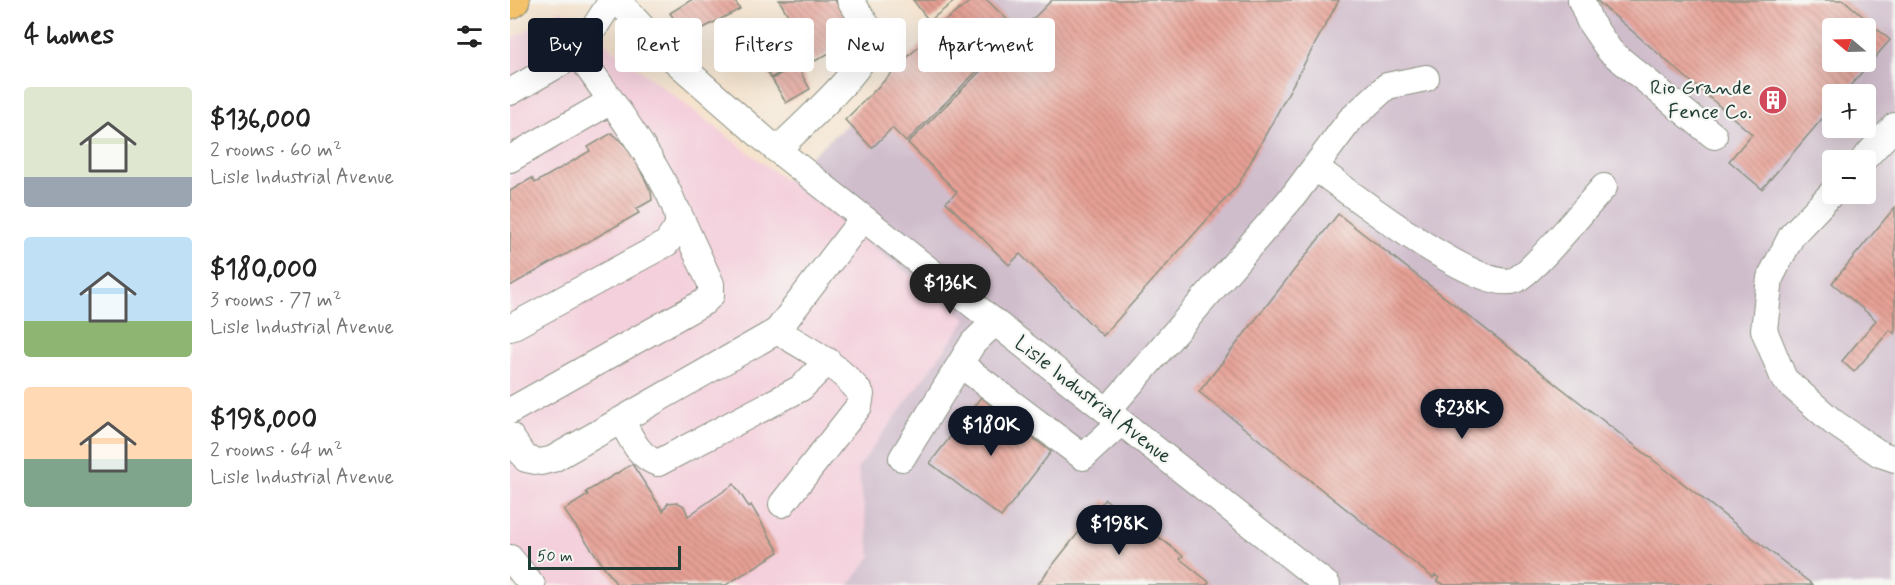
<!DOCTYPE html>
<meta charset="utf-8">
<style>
body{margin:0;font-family:Mynerve,sans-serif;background:#f2f2f2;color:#222;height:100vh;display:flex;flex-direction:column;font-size:22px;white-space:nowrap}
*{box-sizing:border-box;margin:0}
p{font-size:20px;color:#767676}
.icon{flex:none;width:33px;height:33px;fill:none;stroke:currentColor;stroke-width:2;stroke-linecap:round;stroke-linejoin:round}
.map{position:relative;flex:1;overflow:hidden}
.side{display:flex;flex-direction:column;background:#fff;width:510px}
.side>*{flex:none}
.banner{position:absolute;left:18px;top:18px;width:570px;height:54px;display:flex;gap:12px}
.needle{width:39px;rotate:289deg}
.fabs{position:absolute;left:1312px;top:18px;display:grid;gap:12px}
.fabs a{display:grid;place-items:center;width:54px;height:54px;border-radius:6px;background:#fff;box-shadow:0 6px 24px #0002;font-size:30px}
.scale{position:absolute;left:18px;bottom:15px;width:153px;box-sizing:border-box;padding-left:6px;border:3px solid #1f3d34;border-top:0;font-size:16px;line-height:21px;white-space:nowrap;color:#1f3d34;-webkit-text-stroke:4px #f6f6f2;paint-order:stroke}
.price{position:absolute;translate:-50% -51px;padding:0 14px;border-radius:21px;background:#111827;color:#fff;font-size:20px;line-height:39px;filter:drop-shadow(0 2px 3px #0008)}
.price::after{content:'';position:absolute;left:50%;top:36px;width:18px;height:14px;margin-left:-9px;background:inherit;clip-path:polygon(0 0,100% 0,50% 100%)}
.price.current{background:#222;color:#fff}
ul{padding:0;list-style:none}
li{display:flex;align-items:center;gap:18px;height:150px;padding:0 24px}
li span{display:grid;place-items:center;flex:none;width:168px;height:120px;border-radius:6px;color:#555}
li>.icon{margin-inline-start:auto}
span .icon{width:72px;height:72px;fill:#fffc;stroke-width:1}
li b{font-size:26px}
h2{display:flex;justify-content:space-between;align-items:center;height:72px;padding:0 24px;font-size:26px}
.chip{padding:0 21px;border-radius:6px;background:#fff;box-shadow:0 6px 24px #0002;font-size:21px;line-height:54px}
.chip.current{background:#111827;color:#fff}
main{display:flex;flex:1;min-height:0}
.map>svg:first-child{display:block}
.built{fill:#f4cfdc}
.industrial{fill:#d0bdcc;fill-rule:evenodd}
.building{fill:url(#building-back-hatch);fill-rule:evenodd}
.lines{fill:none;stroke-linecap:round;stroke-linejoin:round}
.minor-casing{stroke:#8a9081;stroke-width:28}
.major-casing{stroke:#8a9081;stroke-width:35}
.minor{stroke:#fff;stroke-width:26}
.major{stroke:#f3c26a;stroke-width:33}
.labels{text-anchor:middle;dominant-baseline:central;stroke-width:4.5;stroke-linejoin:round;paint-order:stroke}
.poi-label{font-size:21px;fill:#1f3d34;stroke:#f6f6f2;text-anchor:end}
.street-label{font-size:21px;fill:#1f3d34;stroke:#f6f6f2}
</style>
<main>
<section class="side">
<h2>4 homes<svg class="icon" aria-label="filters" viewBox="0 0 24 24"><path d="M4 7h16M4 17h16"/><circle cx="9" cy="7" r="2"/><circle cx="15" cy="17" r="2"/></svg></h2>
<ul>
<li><span style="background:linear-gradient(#dfe7d0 75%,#9aa5b1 0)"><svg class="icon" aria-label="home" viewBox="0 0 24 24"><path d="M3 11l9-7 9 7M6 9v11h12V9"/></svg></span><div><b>$136,000</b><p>2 rooms · 60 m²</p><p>Lisle Industrial Avenue</p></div></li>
<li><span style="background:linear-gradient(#bfe0f5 70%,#8fb573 0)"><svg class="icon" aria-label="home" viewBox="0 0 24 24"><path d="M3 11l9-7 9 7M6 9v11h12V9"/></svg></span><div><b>$180,000</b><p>3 rooms · 77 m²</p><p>Lisle Industrial Avenue</p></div></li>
<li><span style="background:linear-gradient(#ffd9b3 60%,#7fa58c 0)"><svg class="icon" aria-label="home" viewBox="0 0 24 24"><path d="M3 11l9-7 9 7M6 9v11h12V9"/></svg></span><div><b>$198,000</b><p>2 rooms · 64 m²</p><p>Lisle Industrial Avenue</p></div></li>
</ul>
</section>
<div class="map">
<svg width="1385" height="585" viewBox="0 0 1385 585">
<defs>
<pattern id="building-back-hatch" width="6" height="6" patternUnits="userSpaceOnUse" patternTransform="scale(1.5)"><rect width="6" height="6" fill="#e7a095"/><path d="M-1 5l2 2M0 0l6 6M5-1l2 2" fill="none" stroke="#bb847a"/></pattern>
</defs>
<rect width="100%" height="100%" fill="#f6f6f2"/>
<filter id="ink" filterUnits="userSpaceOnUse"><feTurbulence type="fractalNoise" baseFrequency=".0167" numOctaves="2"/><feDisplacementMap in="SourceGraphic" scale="12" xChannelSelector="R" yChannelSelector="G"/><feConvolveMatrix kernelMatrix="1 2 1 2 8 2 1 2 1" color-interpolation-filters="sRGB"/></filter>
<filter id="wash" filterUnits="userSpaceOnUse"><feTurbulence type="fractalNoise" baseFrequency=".008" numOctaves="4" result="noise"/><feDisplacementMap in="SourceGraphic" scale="24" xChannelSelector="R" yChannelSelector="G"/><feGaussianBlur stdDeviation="1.35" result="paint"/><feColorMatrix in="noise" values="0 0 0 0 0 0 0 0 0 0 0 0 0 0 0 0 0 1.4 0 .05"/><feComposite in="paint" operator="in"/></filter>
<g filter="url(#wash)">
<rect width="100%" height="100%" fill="#f5e3ce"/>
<!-- built -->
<path class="built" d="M51,10L458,319L348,468L361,557L339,585H0V40Z"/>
<!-- industrial -->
<path class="industrial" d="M479,0H1385V585H339L361,557L348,468L457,319L275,179ZM1323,28H1356V62H1323ZM1323,94H1356V128H1323ZM1323,160H1356V194H1323Z"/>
<g id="blocks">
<!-- building -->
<path class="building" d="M181,0H224L230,9L180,35L173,27L170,28L160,13Z
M269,0H325L348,37L305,61Z
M403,0H446L419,21Z
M462,0H477L508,30L396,142L382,128L362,148L335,120L432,23Z
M542,0H829L728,185L593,336L510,254L499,265L436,202L447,192L398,143Z
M1086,0H1334L1380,40L1333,94H1323V106L1252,189L1219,161L1242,134ZM1323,28H1356V62H1323Z
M262,24L277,50L253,64L248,56L237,62L227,44Z
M278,51L285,63L261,78L254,65Z
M286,64L300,89L276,103L262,79Z
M102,133L121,151L141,192L142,200L126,209L129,213L0,286V191L22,178L25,183L80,151L78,147Z
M1385,207V334L1380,330L1344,372L1332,361L1366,320L1322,283Z
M828,214L1068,401L1303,585H935L927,581L929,578L925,575L923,578L689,392Z
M471,397L541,452L491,517L420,463Z
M122,464L153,511L158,503L167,502L174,506L178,516L224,484L239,507L241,505L269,552L216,585H107L54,510L78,495L76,492Z
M595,499L624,521L626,519L673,556L670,559L699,582L697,585H527Z"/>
</g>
</g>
<g filter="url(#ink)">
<use href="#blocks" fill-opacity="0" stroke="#8a9081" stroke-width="1.5"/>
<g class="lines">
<!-- minor casing -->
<g class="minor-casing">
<path id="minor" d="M107,0L154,51L261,145L817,585
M1071,0L1080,22L1100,51L1204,136
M0,92L68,53L102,0
M267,150C291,126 359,67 364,36L340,0
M0,159L101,101
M1353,160L1385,126
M805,167C836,190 970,295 1005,280C1025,271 1076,206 1094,187
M1323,192L1282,235L1260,278L1254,330L1274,379L1323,422L1370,454L1385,459
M0,328L157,243C160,237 167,230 168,223C170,192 88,83 68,53
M267,331C298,349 329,365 351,394L349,406L272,504
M450,364L573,457L611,422
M0,411L194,302L201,295V284L167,210
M597,411L784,195L840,120L877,86L916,78
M111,420C121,437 128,457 148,463L291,388L318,361
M0,436L16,459L31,462L43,459L267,331L353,218
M392,458L463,343L485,322
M0,558L22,585"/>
</g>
<!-- major casing -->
<g class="major-casing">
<path id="major" d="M0,2L3,0"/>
</g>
<!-- minor -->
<use href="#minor" class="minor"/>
<!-- major -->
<use href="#major" class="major"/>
</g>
</g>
<!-- icons -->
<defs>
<g id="building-disc" transform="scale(1.5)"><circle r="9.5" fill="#d1495b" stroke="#f6f6f2"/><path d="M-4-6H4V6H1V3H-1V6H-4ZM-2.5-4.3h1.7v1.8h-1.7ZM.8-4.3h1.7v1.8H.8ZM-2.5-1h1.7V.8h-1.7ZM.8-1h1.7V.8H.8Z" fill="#fff"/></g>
</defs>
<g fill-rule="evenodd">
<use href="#building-disc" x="1263" y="100"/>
</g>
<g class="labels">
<!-- poi labels -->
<g class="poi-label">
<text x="1242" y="88">Rio Grande<tspan x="1242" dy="24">Fence Co.</tspan></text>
</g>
<!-- street labels -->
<g class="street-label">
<text transform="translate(583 400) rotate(38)">Lisle Industrial Avenue</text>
</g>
</g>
</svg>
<div class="fabs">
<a><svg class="needle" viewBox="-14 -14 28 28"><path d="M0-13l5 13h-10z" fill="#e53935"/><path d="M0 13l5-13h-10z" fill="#767676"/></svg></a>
<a>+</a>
<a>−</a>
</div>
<div class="scale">50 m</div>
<b class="price current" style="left:440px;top:315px">$136K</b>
<b class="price" style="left:952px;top:440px">$238K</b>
<b class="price" style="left:481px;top:457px">$180K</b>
<b class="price" style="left:609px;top:556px">$198K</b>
<div class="banner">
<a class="chip current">Buy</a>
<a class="chip">Rent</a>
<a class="chip">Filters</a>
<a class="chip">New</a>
<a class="chip">Apartment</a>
</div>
</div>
</main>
